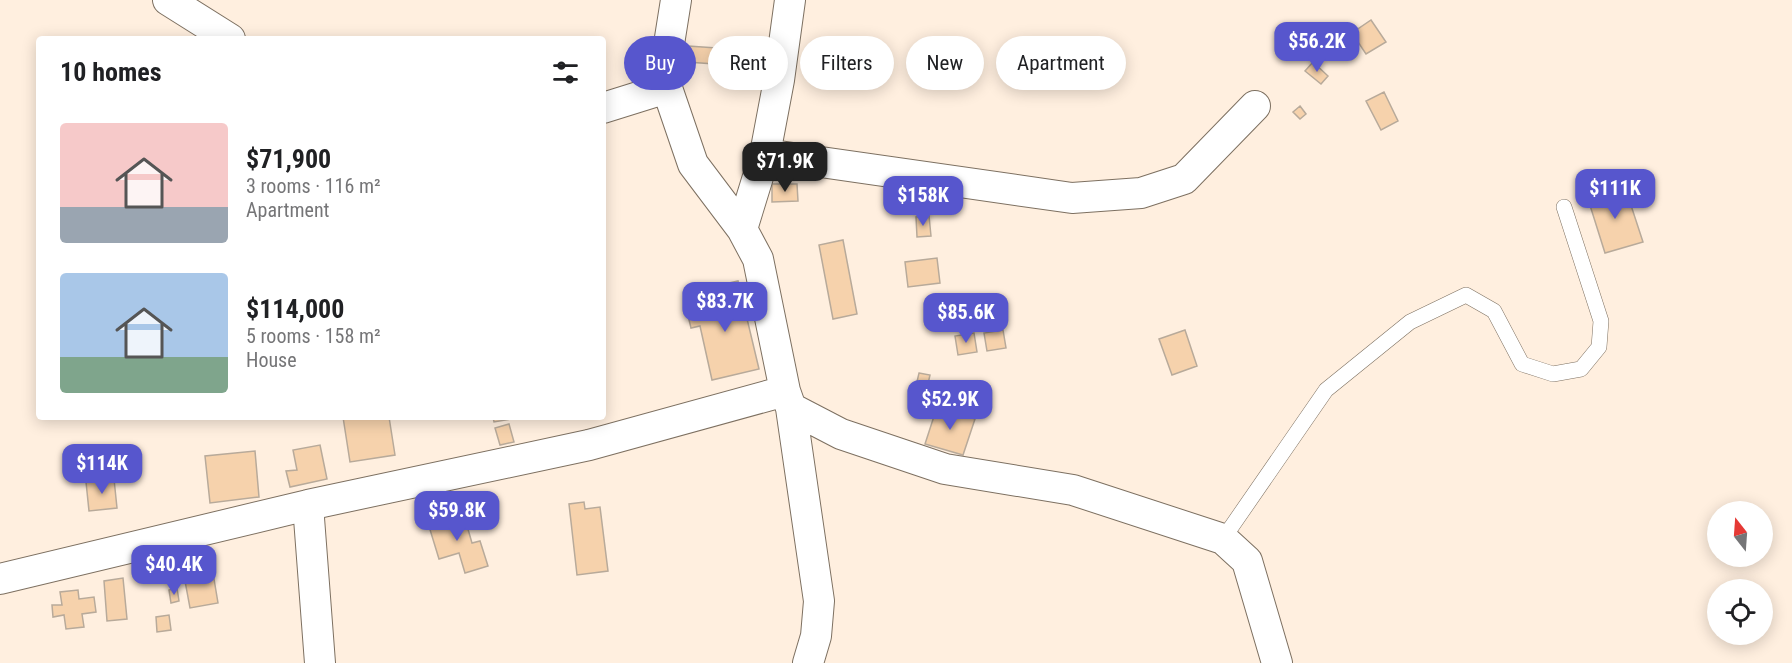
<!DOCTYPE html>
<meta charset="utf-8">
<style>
body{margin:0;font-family:"Roboto Condensed",sans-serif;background:#f6f6f6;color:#202124;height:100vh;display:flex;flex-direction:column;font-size:22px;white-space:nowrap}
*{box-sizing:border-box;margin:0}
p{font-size:20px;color:#757577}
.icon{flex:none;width:33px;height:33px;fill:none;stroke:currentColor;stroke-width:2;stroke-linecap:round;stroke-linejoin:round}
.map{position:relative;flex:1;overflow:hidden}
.sheet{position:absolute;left:36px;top:36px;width:570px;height:384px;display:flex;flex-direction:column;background:#fff;border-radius:6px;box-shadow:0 3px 15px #0003}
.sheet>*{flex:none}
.guide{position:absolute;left:624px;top:36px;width:570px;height:54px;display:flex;gap:12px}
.needle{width:39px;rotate:343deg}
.buttons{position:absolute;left:1707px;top:501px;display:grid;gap:12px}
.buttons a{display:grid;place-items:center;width:66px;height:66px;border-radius:50%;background:#fff;box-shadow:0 3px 15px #0003;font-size:30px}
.price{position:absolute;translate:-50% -51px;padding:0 14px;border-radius:12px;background:#5756cd;color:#fff;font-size:20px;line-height:39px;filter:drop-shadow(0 2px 3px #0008)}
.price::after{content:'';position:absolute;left:50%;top:36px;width:18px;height:14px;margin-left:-9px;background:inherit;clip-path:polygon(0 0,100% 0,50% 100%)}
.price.on{background:#222;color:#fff}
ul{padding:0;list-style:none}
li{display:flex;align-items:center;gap:18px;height:150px;padding:0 24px}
li span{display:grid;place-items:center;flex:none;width:168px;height:120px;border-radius:6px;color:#555}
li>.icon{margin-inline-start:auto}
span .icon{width:72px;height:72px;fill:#fffc;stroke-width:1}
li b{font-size:26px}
h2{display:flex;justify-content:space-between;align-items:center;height:72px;padding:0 24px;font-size:26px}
.pill{padding:0 21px;border-radius:27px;background:#fff;box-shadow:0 3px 15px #0003;font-size:21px;line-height:54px}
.pill.on{background:#5756cd;color:#fff}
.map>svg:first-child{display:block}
.building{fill:#f6d2ac;stroke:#b8aa9a;stroke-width:1.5}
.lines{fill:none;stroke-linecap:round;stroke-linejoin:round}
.lane-casing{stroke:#7d7061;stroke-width:16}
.street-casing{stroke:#7d7061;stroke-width:32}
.lane{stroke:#fff;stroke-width:15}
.street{stroke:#fff;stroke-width:30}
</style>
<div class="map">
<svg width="1792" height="663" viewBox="0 0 1792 663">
<rect width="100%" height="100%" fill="#ffefdf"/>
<!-- building -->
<path class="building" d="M1371,20L1386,42L1366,54L1352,33Z
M688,46L773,52L772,68L687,62Z
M1313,62L1328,76L1321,84L1305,71Z
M1384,92L1398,121L1381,130L1366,101Z
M1300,106L1306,114L1300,119L1293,112Z
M772,184H797L798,201L772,202Z
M1625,187L1643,242L1605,253L1588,199Z
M929,216L931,236L917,237L916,217Z
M843,240L857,314L833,319L819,245Z
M937,258L940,283L908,287L905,262Z
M738,281L759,369L712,380L700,326L691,328L686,307L719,300L716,286Z
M1003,330L1006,348L987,351L984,333Z
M1185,330L1197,366L1172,375L1159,339Z
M974,333L977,352L958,355L955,336Z
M919,373L930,375L927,388L916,386Z
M937,407L975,419L963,455L925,444Z
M343,417H389L395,455L350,462Z
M493,417H523L494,422Z
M509,424L514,442L500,445L495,428Z
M320,445L327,479L290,487L286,471L297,470L293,450Z
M106,450L109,471L95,473L93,452Z
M255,451L259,497L210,503L205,456Z
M114,479L117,508L89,511L86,482Z
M584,502L585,509L600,507L608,571L577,575L569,504Z
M463,512L472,543L480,541L488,566L465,573L459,553L439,559L428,523Z
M210,555L218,603L190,608L185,581L172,583L168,562Z
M123,578L127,619L107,621L104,581Z
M177,588L179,601L171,603L169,590Z
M78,590L79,599L94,597L96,612L82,614L84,627L66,629L64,615L53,617L52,605H62L60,592Z
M169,615L171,630L157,632L156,617Z"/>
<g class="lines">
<!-- lane casing -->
<g class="lane-casing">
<path id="lane" d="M1223,539L1326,390L1410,322L1466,295L1494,311L1522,364L1553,374L1581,369L1599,347L1601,321L1564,207"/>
</g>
<!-- street casing -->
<g class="street-casing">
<path id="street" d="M168,0L230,39
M676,0L669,44L667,88L693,164L742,229L758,259L785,391L791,408L819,601L816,636L808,663
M603,108L667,88
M765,154L1072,198L1141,193L1184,179L1255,106
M742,229L765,154L779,80L790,0
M791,408L841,434L945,469L1073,490L1223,539L1247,561L1277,663
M308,505L320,663
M0,579L308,505L589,445L785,391"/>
</g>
<!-- lane -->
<use href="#lane" class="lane"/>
<!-- street -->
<use href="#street" class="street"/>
</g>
</svg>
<div class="buttons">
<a><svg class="needle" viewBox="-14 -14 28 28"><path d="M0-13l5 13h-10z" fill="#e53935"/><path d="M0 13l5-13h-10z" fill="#757577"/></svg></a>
<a><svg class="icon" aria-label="locate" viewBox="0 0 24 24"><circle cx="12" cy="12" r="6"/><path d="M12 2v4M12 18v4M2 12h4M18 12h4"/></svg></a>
</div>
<b class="price" style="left:1317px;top:73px">$56.2K</b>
<b class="price on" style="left:785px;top:193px">$71.9K</b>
<b class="price" style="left:1615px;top:220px">$111K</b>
<b class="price" style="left:923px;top:227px">$158K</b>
<b class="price" style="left:725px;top:333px">$83.7K</b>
<b class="price" style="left:966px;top:344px">$85.6K</b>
<b class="price" style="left:950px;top:431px">$52.9K</b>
<b class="price" style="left:102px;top:495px">$114K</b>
<b class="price" style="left:457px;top:542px">$59.8K</b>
<b class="price" style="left:174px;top:596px">$40.4K</b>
<div class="guide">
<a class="pill on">Buy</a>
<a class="pill">Rent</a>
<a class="pill">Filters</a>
<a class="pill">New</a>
<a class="pill">Apartment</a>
</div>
<section class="sheet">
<h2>10 homes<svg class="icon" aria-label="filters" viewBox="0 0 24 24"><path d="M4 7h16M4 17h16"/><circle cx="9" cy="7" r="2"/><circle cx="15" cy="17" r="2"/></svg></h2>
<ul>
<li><span style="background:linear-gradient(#f6c9c9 70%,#9aa5b1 0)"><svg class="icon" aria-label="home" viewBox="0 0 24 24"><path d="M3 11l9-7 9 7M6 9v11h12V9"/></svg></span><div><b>$71,900</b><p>3 rooms · 116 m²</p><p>Apartment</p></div></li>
<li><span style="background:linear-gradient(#a9c7e8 70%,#7fa58c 0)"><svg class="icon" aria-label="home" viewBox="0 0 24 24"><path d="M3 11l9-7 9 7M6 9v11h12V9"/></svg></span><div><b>$114,000</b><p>5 rooms · 158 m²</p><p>House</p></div></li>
</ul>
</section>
</div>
